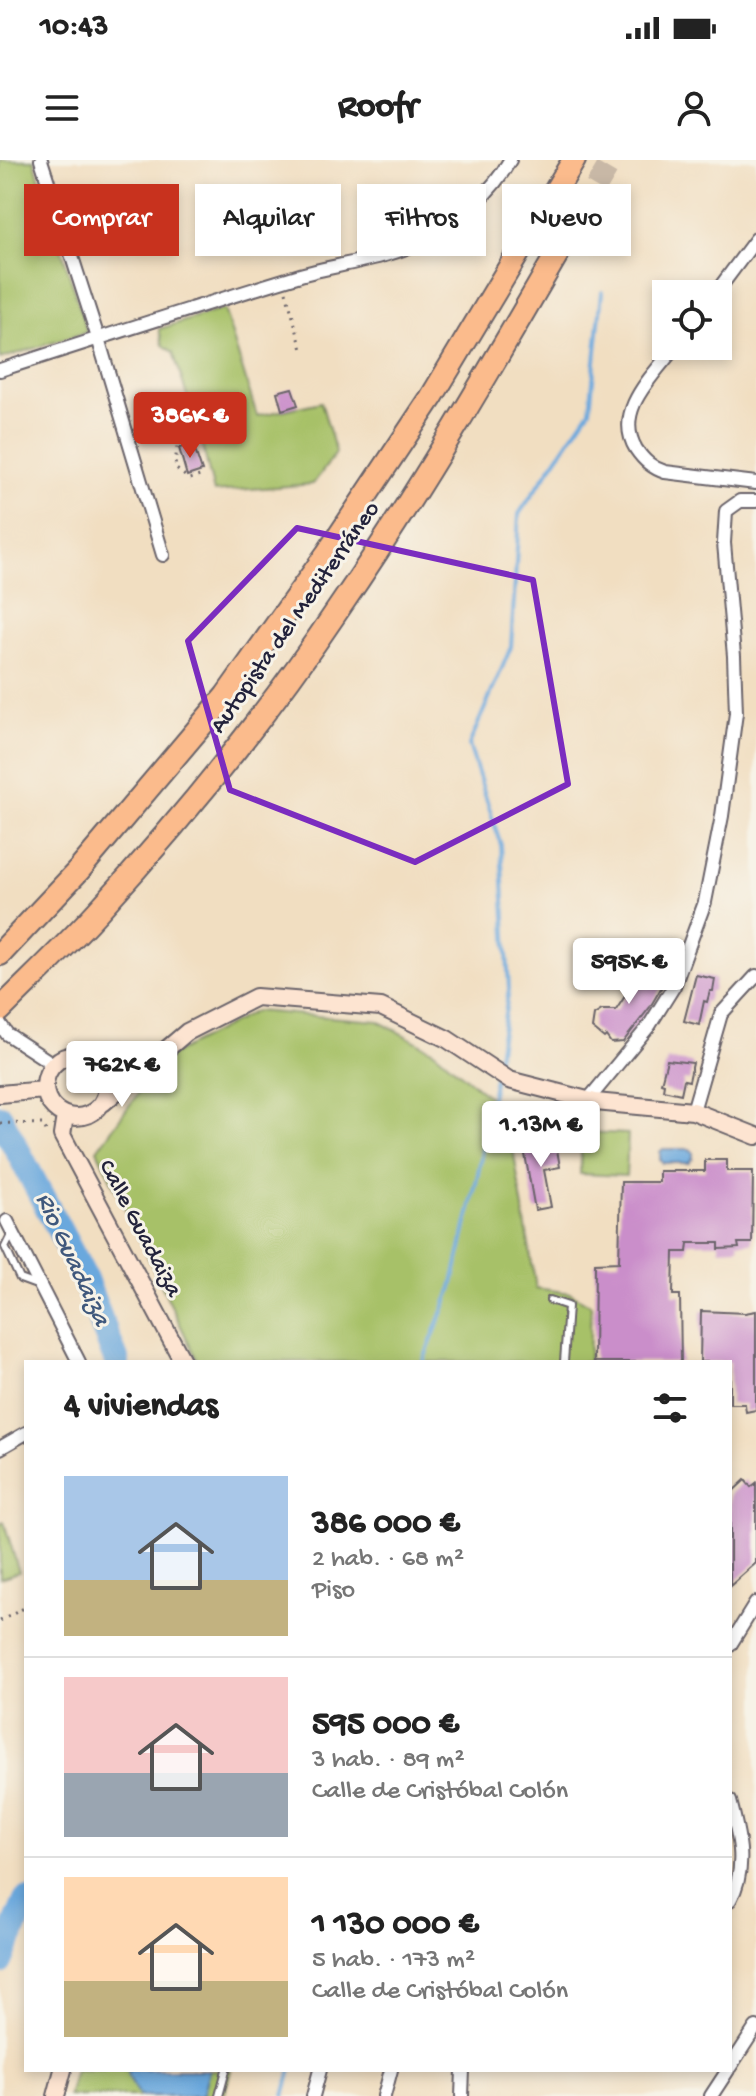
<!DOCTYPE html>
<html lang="es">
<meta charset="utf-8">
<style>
body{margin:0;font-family:"Gochi Hand",sans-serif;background:#f6f6f6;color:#222;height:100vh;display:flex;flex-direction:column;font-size:30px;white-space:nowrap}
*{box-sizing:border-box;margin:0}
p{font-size:26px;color:#767676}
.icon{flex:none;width:44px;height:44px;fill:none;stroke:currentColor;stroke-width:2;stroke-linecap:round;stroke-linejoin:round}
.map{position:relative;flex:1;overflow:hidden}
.sheet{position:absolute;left:24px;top:1200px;width:708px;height:712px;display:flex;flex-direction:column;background:#fff;border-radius:0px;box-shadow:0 4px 12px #0003}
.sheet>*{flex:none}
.hud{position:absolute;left:24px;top:24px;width:708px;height:72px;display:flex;gap:16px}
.fabs{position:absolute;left:652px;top:120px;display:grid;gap:16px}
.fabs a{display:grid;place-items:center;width:80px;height:80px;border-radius:0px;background:#fff;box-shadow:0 4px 12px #0003;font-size:40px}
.price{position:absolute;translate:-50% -68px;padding:0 18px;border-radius:8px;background:#fff;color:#222;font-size:26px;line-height:52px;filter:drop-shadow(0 2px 4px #0008)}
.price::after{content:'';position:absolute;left:50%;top:48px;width:24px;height:18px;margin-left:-12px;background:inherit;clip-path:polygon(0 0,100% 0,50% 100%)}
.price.current{background:#c8321e;color:#fff}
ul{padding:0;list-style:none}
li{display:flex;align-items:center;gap:24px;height:200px;padding:0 40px}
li+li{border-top:2px solid #e0e0e0}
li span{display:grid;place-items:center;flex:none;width:224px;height:160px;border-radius:0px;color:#555}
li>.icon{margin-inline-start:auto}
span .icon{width:96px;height:96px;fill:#fffc;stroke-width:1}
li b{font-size:34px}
h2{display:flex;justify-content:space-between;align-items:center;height:96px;padding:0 40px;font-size:34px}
.pill{padding:0 28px;border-radius:0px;background:#fff;box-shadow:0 4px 12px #0003;font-size:28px;line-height:72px}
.pill.current{background:#c8321e;color:#fff}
.status{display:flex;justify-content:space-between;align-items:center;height:56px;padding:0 40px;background:#fff;direction:ltr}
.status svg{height:22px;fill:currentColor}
header{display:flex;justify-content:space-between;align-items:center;height:104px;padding:0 40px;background:#fff;font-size:36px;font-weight:700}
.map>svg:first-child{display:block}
.green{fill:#a7c167;stroke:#647251;stroke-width:2}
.water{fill:#6ba8dd;stroke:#46658c;stroke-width:2}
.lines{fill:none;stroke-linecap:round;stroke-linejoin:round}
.stream{stroke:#6ba8dd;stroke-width:4}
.river{stroke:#6ba8dd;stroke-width:26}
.building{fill:#ca8eca}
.highway-tunnel{stroke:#c8b8a6;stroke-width:22;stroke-dasharray:22 11;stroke-linecap:butt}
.lane-casing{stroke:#6a646a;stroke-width:10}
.street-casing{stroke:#6a646a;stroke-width:16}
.secondary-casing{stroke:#6a646a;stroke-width:20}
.highway-casing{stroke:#6a646a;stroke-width:26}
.path{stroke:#6a646a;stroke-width:3;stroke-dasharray:2 6;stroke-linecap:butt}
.lane{stroke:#fff;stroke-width:6}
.street{stroke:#fff;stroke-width:12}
.secondary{stroke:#fde4d1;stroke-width:16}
.highway{stroke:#fbbb8c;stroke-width:22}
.marked{fill:none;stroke:#7b2cbf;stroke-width:6;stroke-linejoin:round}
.labels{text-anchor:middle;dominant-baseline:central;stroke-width:6;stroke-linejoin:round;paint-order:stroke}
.street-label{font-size:24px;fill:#22223b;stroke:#f7f3e8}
.water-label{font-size:26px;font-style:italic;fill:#3f587c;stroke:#f7f3e8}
</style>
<div class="status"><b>10:43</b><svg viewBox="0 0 49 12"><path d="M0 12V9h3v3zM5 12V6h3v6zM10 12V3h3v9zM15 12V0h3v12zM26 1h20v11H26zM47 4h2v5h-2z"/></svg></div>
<header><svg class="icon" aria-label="menu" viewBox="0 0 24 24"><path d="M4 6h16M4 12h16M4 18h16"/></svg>Roofr<svg class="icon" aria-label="person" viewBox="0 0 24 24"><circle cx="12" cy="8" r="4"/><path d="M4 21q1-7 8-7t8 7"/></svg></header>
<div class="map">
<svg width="756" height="1936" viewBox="0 0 756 1936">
<rect width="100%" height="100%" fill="#f7f3e8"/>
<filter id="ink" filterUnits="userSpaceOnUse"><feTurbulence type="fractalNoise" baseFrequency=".0125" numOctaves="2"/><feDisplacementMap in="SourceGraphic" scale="16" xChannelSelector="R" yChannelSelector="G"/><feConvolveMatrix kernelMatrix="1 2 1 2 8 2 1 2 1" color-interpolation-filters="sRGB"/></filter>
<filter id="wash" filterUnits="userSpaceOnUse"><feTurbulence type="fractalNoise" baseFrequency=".006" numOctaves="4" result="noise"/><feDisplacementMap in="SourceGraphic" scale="32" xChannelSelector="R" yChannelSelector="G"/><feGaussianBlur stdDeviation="1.8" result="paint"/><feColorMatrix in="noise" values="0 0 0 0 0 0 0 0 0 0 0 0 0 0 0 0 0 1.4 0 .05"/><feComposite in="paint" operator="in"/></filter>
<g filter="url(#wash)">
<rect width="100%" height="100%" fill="#f1dec1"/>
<!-- green -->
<path class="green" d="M0,0H34L87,172L0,199Z
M224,149L257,256L321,242L336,293L313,324L214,332L200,276L173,192L163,185L159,169Z
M255,851L378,861L434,891L507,952L536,1128L570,1133L591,1145L589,1202H198L97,990L162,900Z
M582,972L628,974L626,1016L580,1014Z
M4,1362L19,1412L0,1418V1364Z
M75,1910H231L224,1936H68Z"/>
<!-- water -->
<path class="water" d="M663,989H690L693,992V999L690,1000V1003H663L660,999V992Z
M128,1910H209L202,1936H140L128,1916Z"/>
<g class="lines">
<!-- stream -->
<path class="stream" d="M496,908L509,829L501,685L469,585L511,487L519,354L590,250L602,132
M423,1202L452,1128L478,1014L495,916
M284,1936L291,1910"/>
<!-- river -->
<path class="river" d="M0,957L83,1115L117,1202
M0,1802L26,1741"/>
</g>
<g id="blocks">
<!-- building -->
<path class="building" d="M292,228L298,245L282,250L277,232Z
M193,284L202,311L187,316L179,288Z
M639,803H647L656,813L653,816L664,823L650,847L623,882L611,883L606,876L604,878L592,868L594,855L602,850H616L631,827L627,821L628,815Z
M696,815L715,819L713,831H710L707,842L704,841L699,865L684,861Z
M667,900L693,903L689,921L684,920L681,934L663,930L664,924L661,923Z
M555,978L560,1007L544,1010L551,1047L535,1050L523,983Z
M705,1000H727V1011H753L752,1083H738L739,1088L719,1089V1083H688L687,1092H674L673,1135H680L681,1202H594L595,1103L619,1102L621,1022H659V1011H705Z
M701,1151L745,1153L756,1151V1250L746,1252L745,1244H730V1202H700Z
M745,1320L751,1327L756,1323V1403L730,1426V1334Z"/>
</g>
</g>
<g filter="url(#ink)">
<use href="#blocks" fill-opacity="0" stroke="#6a646a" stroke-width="2"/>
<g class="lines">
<!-- highway-tunnel -->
<path class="highway-tunnel" d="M579,56L612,0"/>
<!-- lane casing -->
<g class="lane-casing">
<path id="lane" d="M99,905L120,885
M13,1071L5,1087L20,1119L39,1126
M550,1140L568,1146L564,1202
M219,1936L226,1910"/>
</g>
<!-- street casing -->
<g class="street-casing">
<path id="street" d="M41,0L98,178L163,395
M715,134L756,79
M676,186C653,216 613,251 636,289C644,301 652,308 665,312L756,323
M0,210C99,178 198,146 297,116C340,103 387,100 426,79C459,61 492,33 510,0
M0,864L7,874L53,904
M588,940L649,866L674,826L705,742L722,656L736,553L734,496L724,383L726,351L740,341H756
M693,951L721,854L756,816
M7,1061L79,1202
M0,1288L26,1273
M730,1485L756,1443
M730,1641C739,1676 748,1707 730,1740
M730,1907L756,1867
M313,1936L320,1910
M384,1936L391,1910
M462,1936L463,1910
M711,1936L728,1910"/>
</g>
<!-- secondary casing -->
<g class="secondary-casing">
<path id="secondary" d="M45 926a31 31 0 1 1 62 0a31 31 0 1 1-62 0Z
M0,934L44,930
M103,943L187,872L256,837L381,847L447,879L509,920L595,942L693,951L756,976
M65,956L62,975L183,1202
M56,1936L63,1910"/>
</g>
<!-- highway casing -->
<g class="highway-casing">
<path id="highway" d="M0,794L79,710L226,536L327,394L431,238L574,0
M0,850C33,817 67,785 98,751C185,656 267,555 339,448C426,322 502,189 579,56"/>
</g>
<!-- path -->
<path class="path" d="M286,132L303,193
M187,275L177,284L175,308L189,319L200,316
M0,963L43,964L47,972
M0,1461L26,1447"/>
<!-- lane -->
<use href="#lane" class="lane"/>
<!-- street -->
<use href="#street" class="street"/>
<!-- secondary -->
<use href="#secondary" class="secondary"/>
<!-- highway -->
<use href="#highway" class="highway"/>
</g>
</g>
<!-- marked area -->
<path class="marked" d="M297,368L533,420L568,624L415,702L230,630L188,481Z"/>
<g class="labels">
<!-- street labels -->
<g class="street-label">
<text transform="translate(296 458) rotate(-55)">Autopista del Mediterráneo</text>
<text transform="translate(139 1069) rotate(62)">Calle Guadaiza</text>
</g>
<!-- water labels -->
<g class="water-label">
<text transform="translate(71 1100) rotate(65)">Rio Guadaiza</text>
</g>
</g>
</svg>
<div class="fabs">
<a><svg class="icon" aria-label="locate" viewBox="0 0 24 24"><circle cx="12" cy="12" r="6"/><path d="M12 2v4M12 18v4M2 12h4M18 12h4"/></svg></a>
</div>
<b class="price current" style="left:190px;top:300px">386K €</b>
<b class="price" style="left:629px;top:846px">595K €</b>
<b class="price" style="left:122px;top:949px">762K €</b>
<b class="price" style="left:541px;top:1009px">1.13M €</b>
<div class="hud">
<a class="pill current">Comprar</a>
<a class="pill">Alquilar</a>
<a class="pill">Filtros</a>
<a class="pill">Nuevo</a>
</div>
<section class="sheet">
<h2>4 viviendas<svg class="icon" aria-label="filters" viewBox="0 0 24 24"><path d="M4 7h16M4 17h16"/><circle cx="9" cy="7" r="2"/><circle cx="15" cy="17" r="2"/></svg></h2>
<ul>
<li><span style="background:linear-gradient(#a9c7e8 65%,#c2b280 0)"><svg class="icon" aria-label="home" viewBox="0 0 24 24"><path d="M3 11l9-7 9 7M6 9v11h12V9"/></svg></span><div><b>386 000 €</b><p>2 hab. · 68 m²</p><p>Piso</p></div></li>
<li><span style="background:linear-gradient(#f6c9c9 60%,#9aa5b1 0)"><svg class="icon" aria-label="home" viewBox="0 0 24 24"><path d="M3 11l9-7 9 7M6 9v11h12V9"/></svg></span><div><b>595 000 €</b><p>3 hab. · 89 m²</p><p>Calle de Cristóbal Colón</p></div></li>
<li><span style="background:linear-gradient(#ffd9b3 65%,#c2b280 0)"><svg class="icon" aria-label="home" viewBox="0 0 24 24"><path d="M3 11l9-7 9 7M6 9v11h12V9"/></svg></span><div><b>1 130 000 €</b><p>5 hab. · 173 m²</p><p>Calle de Cristóbal Colón</p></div></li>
</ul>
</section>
</div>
